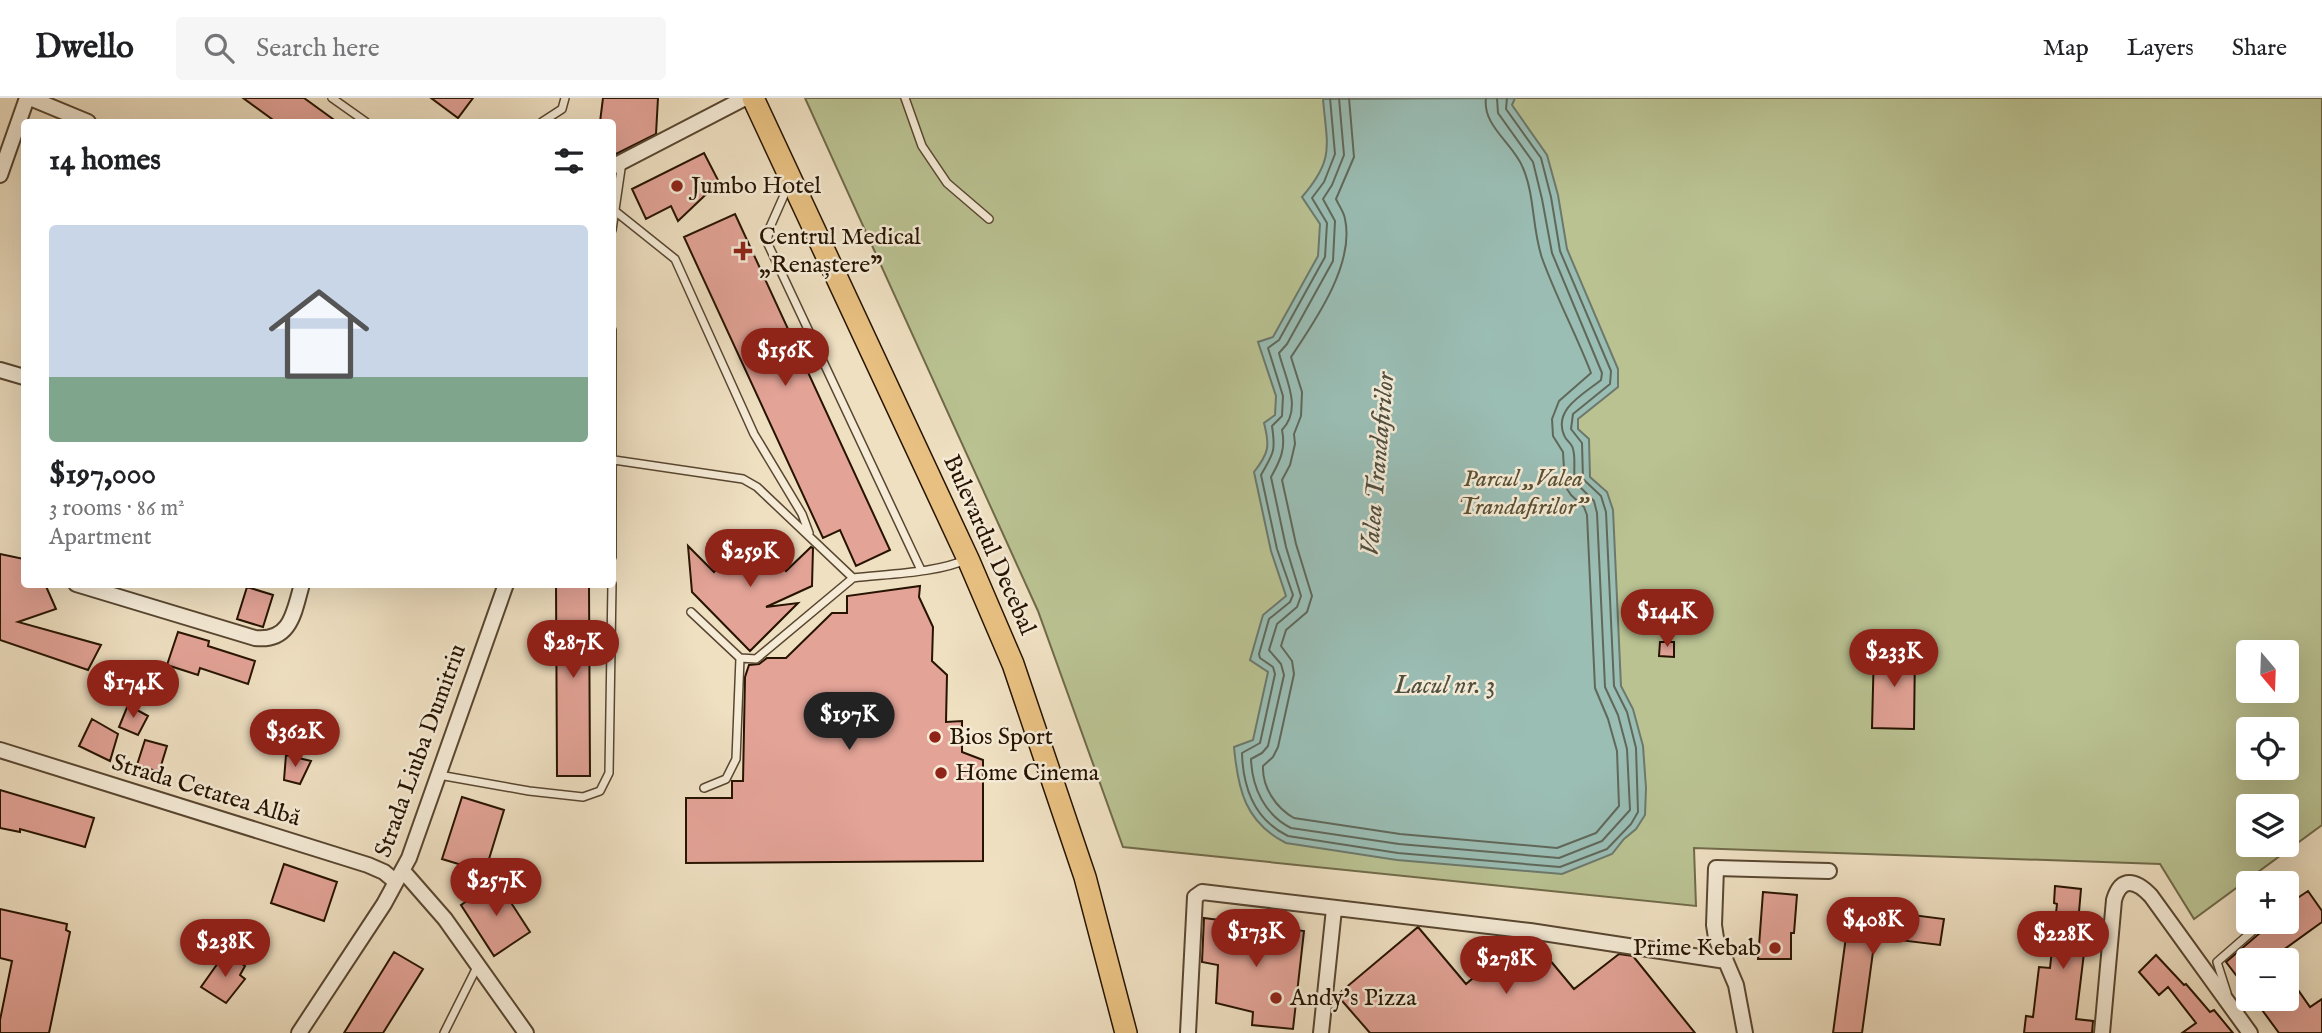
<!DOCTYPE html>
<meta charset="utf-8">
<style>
body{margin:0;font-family:"IM FELL English",serif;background:#f6f6f6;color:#202124;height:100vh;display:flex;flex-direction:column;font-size:26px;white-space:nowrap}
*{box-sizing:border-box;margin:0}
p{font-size:23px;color:#757577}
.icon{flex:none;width:38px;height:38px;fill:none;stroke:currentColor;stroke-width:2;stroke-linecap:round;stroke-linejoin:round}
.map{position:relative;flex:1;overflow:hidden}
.side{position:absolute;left:21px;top:21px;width:595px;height:469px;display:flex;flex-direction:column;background:#fff;border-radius:7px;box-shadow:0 7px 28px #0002}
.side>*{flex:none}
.needle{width:46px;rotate:161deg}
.buttons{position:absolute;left:2236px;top:542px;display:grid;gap:14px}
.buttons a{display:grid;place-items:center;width:63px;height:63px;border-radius:7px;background:#fff;box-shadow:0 7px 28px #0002;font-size:35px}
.price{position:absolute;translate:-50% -60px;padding:0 16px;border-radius:24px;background:#8f2418;color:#fff;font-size:23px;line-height:46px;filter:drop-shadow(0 2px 4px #0008)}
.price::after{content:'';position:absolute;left:50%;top:42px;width:21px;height:16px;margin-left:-10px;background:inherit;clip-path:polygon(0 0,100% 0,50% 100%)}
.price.on{background:#222;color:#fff}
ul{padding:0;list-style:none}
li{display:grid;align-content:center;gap:14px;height:371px;padding:0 28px}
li+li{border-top:2px solid #e0e0e0}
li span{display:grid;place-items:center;height:217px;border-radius:7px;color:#555}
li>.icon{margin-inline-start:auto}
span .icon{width:126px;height:126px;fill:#fffc;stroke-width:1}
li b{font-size:30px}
h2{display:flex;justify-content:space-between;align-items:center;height:84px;padding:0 28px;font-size:30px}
header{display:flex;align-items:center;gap:42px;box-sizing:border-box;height:98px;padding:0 35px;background:#fff;border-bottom:2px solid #e0e0e0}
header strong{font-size:33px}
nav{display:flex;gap:38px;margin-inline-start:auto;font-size:24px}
.search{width:490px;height:63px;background:#f6f6f6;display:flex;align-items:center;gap:18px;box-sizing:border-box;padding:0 24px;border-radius:7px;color:#757577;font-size:26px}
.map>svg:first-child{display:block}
.green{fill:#bac292;stroke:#706a49;stroke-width:2;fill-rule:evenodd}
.water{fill:#9abdb4;stroke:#6c796c;stroke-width:2}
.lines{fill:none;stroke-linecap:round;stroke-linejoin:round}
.shore{stroke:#60685a;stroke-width:2}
.building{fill:#e3a397;stroke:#261300;stroke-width:2}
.service-casing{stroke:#584630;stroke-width:10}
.minor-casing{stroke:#584630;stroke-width:18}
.primary-casing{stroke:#261300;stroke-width:24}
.service{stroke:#f5ebd7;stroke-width:7}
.minor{stroke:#f5ebd7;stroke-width:14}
.primary{stroke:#e8c081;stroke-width:21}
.poi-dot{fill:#8f2418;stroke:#f5ebd7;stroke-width:2.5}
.labels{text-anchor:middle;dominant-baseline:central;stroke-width:5;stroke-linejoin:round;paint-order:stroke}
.poi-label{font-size:24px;fill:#261300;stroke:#f5ebd7;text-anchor:start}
.park-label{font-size:24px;font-style:italic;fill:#5a5033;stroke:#f5ebd7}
.street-label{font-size:24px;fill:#261300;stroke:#f5ebd7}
.water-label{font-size:26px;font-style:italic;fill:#4f4e3f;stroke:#f5ebd7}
</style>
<header>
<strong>Dwello</strong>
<div class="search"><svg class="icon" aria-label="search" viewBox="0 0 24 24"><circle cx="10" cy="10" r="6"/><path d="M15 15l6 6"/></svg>Search here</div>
<nav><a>Map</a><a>Layers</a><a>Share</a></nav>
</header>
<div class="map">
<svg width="2322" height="935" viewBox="0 0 2322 935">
<rect width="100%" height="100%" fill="#efe0c2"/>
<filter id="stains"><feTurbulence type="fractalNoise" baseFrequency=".00286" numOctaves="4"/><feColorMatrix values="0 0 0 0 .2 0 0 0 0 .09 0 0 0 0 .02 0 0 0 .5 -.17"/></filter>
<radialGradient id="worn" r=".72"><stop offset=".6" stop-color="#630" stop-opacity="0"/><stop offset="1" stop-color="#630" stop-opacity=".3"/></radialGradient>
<!-- green -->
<path class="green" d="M805,0H2322V727L2194,821L2160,766L1694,750L1696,808L1123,749L1038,513ZM2249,555H2287V593H2249ZM2249,632H2287V670H2249ZM2249,709H2287V747H2249Z"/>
<!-- water -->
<path class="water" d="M1515,0L1512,7L1547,57L1558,97L1567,151L1618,271V289L1578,321V331L1589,341L1590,379L1607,394L1613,412L1621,588L1633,611L1643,648L1646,690L1645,717L1636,731L1624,741L1612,756L1562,776L1397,762L1286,745C1245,724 1238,692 1234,649L1253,642L1268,574L1250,562L1263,517L1286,498L1271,453L1254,374C1269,355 1270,348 1264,325L1275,317L1276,298L1258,244L1273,239L1318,158L1320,126L1302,99C1335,61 1327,48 1323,1Z"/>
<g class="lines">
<!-- shore -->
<path class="shore" d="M1330,0L1335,56L1324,84L1312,100L1327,125L1325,159L1279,242L1268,250L1283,298L1282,318L1272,328C1276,355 1273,355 1261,377L1277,451L1293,497L1290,504L1269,521L1259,556L1260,560L1273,569L1275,576L1260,645L1242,655C1243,691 1255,722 1288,738L1398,755L1560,769L1607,751L1631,726L1638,714L1636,650L1627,614L1614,588L1606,414L1601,398L1583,381L1582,345L1571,331L1573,316L1610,286L1611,273L1560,153L1551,99L1541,60L1506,11L1507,0
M1339,0L1344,57L1332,87L1323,101L1335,123L1333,163L1287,246L1279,255C1285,280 1303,310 1282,332C1286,351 1280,363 1271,379L1286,449L1301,498L1297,509L1277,526L1269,552L1281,566L1284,577L1268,648L1262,655L1251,661C1252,690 1265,717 1291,730L1399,746L1559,760L1602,743L1630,712L1627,651L1618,617L1605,589L1597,415L1594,403L1575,384C1573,373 1576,361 1573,351C1572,345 1566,343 1564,337C1553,311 1584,296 1601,282L1602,275L1552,155L1542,101L1533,64L1498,15L1497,0
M1349,0L1354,59L1336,101C1339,108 1344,114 1345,121C1355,166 1315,223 1291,259L1302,294L1301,318L1294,336L1295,346L1290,367L1282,382L1296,446L1312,498L1307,514L1286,532L1281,548L1292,563L1294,576L1278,649L1273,659L1263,668C1262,689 1276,710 1294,720L1400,736L1557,750L1596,735L1619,708L1617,653L1608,621L1595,590L1587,417L1584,409L1571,397L1565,388L1563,354L1553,338L1552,321L1559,303L1591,275C1576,236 1556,199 1542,160C1532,131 1535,98 1523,70C1514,46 1482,28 1486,0"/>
</g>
<!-- building -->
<path class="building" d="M243,0H304L337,24H276Z
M431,0H473L458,20Z
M603,0H658L656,36L612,58V24H600Z
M704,55L719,84L678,123L671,108L646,121L632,91Z
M735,116L890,452L856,468L840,432L823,440L684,139Z
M751,437L786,473L811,449L813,450L812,488L766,509L798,505L750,553L692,494L688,448L714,474Z
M0,456L24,461V486H45L56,511L18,524L101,547L88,572L0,542Z
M556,486H589L590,678H557Z
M920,488L919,499L933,529L932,563L947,577L946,624L962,623V654L983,662V763L686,765V700H732V683H743L745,579L749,567L759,566L767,560H786L832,515H847V498Z
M247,489L273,497L263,529L237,521Z
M178,534L209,543L208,548L255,563L248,586L200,570L198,577L167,567Z
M1660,544H1674V559L1659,558Z
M1874,551L1915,552L1914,631L1872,630Z
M128,607L148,618L138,637L119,629Z
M92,621L118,636L110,663L79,648Z
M145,642L167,648L159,674L137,667Z
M286,657L311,663L300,686L284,682Z
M0,692L94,720L85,749L20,731V734L0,730Z
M462,699L504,712L485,774L442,761Z
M284,766L337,784L324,823L271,805Z
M497,783L530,834L494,858L461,807Z
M2055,788L2081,791L2079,814L2090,815L2087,855H2084L2076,921L2093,923L2092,935H2024L2026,918L2033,919L2039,869L2050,870L2057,806L2054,805Z
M2308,793L2322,813V824L2275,858L2278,863H2249V894L2226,864L2267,829L2269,824H2287V807Z
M1763,794L1797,797L1794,835H1791V861H1758Z
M1850,809L1944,821L1940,847L1875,839L1862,935H1833Z
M0,811L67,826L66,832L70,834L49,935H0V922L12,863L0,860Z
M1204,820L1304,833L1293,931L1252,927L1253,914L1216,905L1218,867L1202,864Z
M1418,829L1466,886L1518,841L1534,843L1574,891L1619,856L1633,858L1695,935H1370L1337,897Z
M394,854L423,871L383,935H344Z
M225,855L245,868L240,877L245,881L226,905L201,889Z
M2156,857L2184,887L2186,886L2210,914L2214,912L2233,935H2182L2196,925L2168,889L2159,897L2139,874Z
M2287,876L2310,909L2322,901V935H2279L2254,901H2287Z"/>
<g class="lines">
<!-- service casing -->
<g class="service-casing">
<path id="service" d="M332,0L366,24
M905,0L922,48L947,85L989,121
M542,24L562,11L565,0
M789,86L770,129L767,144L921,472
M615,113L675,161L754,336L802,416L809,435
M612,132L622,64
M612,232V459
M614,362L743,381L757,389L853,480C885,476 939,475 967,461
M691,514L740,560L756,561L853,480
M439,677L529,693L583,699L600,693L609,675L612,486
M704,690L726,681L736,661L740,560
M2227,895L2217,864L2263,824
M444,935L478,867"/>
</g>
<!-- minor casing -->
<g class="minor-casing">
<path id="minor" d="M30,0L88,24
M612,69L745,0
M0,77L27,0
M0,272L24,279
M76,486L255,540C291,544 294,514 302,486
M0,652L368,767L384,774L396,784
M403,773L445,821L526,935
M299,935L384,806L409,760L506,486
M1188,935L1195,799L1202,794L1530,833L1726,863
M1321,935L1334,811
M1745,935L1736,887L1716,840L1714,827L1716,770L1829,773
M2102,935L2114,802C2121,778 2136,782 2151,798L2250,935"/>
</g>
<!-- primary casing -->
<g class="primary-casing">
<path id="primary" d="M753,0L968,461L1013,566L1085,779L1126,935"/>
</g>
<!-- service -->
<use href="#service" class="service"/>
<!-- minor -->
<use href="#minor" class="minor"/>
<!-- primary -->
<use href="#primary" class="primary"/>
</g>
<!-- markers -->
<g class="poi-dot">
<circle cx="677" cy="88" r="7"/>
<path d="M739.5 142.5h7v7h7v7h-7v7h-7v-7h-7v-7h7z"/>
<circle cx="935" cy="639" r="7"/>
<circle cx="941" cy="675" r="7"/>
<circle cx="1775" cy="850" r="7"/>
<circle cx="1276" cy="900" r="7"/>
</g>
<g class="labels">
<!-- poi labels -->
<g class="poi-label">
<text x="691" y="88">Jumbo Hotel</text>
<text x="759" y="139">Centrul Medical<tspan x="759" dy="28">„Renaștere”</tspan></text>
<text x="949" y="639">Bios Sport</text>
<text x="955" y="675">Home Cinema</text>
<text x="1761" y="850" text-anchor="end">Prime Kebab</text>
<text x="1290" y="900">Andy's Pizza</text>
</g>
<!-- park labels -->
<g class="park-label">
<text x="1523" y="381">Parcul „Valea<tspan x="1523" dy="28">Trandafirilor”</tspan></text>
</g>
<!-- street labels -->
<g class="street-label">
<text transform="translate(989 447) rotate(66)">Bulevardul Decebal</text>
<text transform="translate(421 653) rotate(-70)">Strada Liuba Dumitriu</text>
<text transform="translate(206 693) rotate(17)">Strada Cetatea Albă</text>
</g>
<!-- water labels -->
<g class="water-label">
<text transform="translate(1378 366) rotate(-85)">Valea Trandafirilor</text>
<text x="1445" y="587">Lacul nr. 3</text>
</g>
</g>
<rect width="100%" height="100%" filter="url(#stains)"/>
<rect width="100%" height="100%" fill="url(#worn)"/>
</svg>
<div class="buttons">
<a><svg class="needle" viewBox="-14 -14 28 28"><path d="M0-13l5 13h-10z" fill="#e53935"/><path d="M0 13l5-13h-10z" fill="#757577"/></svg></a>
<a><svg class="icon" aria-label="locate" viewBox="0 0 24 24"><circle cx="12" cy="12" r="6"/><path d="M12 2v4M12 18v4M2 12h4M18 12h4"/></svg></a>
<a><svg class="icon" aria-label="layers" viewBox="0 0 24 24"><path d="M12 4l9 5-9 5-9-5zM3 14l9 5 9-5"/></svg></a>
<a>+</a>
<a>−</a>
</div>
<b class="price" style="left:785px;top:290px">$156K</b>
<b class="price" style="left:750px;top:491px">$259K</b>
<b class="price" style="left:1667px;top:551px">$144K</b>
<b class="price" style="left:573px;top:582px">$287K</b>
<b class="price" style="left:1894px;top:591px">$233K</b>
<b class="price" style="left:133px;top:622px">$174K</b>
<b class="price on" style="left:849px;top:654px">$197K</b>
<b class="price" style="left:295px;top:671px">$362K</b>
<b class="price" style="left:496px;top:820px">$257K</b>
<b class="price" style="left:1873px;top:859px">$408K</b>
<b class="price" style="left:1256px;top:871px">$173K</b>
<b class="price" style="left:2063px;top:873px">$228K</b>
<b class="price" style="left:225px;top:881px">$238K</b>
<b class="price" style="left:1506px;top:898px">$278K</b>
<section class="side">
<h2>14 homes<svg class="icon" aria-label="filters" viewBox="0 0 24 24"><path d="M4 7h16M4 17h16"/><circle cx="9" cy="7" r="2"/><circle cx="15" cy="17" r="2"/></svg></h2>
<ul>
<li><span style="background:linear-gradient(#c9d6e8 70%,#7fa58c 0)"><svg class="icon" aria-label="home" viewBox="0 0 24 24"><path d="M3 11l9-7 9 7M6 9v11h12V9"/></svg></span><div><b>$197,000</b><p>3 rooms · 86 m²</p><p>Apartment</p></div></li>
</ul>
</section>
</div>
